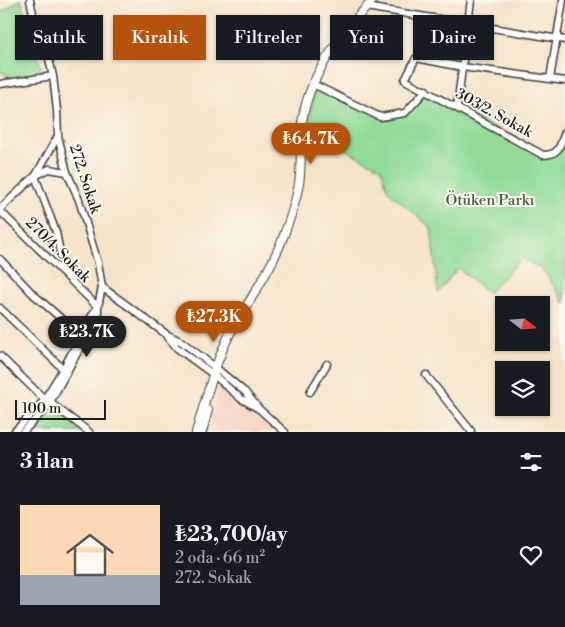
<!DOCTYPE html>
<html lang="tr">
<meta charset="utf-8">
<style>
body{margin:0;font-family:"Libre Bodoni",serif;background:#242831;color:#f1f3f6;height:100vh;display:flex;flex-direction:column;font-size:19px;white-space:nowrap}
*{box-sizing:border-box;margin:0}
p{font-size:16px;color:#9ea1a6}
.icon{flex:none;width:28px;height:28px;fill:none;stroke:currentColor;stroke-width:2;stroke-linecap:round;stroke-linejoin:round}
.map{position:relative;height:432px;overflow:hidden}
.panel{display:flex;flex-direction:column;background:#171b24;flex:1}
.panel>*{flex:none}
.banner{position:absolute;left:15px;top:15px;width:535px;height:45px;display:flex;gap:10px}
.needle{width:32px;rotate:107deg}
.buttons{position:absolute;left:495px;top:296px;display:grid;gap:10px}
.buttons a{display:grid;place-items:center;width:55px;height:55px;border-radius:0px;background:#171b24;box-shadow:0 1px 4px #0004;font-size:25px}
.scale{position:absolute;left:15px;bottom:12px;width:91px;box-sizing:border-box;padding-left:5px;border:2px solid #1c1c1c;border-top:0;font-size:14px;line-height:18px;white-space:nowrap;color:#1c1c1c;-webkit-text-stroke:4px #fbf7ec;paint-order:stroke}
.price{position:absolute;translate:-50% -42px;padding:0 11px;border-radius:18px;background:#b45309;color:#fff;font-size:16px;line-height:32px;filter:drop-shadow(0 1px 2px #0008)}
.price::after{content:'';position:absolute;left:50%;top:30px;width:15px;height:11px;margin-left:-8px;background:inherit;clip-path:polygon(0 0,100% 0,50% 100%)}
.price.active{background:#222;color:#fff}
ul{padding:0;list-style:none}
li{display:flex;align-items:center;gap:15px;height:125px;padding:0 20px}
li+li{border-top:1px solid #363941}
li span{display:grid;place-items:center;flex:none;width:140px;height:100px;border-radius:0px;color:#555}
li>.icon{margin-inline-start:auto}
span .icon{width:60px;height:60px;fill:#fffc;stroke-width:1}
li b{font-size:21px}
h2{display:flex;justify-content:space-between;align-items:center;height:60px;padding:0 20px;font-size:21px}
.tag{padding:0 18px;border-radius:0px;background:#171b24;box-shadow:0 1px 4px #0004;font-size:18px;line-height:45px}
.tag.active{background:#b45309;color:#fff}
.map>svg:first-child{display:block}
.built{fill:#f6d2c3}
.green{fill:#91db97;stroke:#567c5a}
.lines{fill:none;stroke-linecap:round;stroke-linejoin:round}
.minor-casing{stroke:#3d3a36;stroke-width:9}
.major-casing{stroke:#3d3a36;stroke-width:10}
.minor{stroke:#fff;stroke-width:6}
.major{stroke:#fff;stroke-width:8}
.labels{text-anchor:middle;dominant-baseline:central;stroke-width:4;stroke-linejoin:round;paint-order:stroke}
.street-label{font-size:15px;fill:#1c1c1c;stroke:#fbf7ec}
.park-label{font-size:15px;fill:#455f47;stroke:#fbf7ec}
</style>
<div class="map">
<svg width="565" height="432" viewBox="0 0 565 432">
<rect width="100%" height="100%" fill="#fbf7ec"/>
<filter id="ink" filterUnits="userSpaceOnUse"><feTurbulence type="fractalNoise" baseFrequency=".02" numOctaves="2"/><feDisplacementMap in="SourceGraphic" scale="10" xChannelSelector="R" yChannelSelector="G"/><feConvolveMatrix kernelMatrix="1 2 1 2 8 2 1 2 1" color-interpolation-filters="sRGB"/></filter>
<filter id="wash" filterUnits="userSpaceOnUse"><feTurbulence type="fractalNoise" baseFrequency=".0096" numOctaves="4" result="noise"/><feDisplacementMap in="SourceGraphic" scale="20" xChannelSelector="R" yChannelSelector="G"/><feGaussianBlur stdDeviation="1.12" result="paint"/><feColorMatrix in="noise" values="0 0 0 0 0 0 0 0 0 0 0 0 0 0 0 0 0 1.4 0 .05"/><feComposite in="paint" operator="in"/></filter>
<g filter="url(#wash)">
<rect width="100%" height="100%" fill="#f5e3c9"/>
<!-- built -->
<path class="built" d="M220,385L273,432H224L211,421Z"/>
<!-- green -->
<path class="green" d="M19,0H21L43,74L9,76L0,72V13Z
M316,89L380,117L405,113L426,90L543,155H551L565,132V304L544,271L522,258L488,293L458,268L438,293L431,228L388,191L381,168L322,138L307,128Z
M55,407L84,432H35Z"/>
</g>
<g filter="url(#ink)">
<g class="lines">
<!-- minor casing -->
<g class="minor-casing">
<path id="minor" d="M366,7L565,40
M550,79L563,0
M565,81L462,67L416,58L405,80L543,155C560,155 560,145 565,132
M0,84L53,76
M313,84L380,117L405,113L426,90
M457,107L471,0
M36,175L58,136
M35,176L56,232L64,273
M0,209L35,176L49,169L67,172
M0,211L98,307
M0,259L33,294L81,336
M102,287L166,334L182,342L216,368L245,392L259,409
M0,308L63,369
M168,337L177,348L214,375L240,398L259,409L285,432
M0,356L40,395L89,432
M426,375L471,431
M310,392L327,364
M14,432L42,403L63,369L94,312L98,307
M23,432L48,406L98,315V307L102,287L98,263L79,200L67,172L58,136L57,110L53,76L48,55L34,18L30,0"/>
</g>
<!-- major casing -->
<g class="major-casing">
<path id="major" d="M196,432C206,399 216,358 233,328C251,298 272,268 284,235C290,219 296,201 299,184C302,164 300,143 302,123C308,76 341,34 373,0
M202,432L208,410"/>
</g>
<!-- minor -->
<use href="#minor" class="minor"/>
<!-- major -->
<use href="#major" class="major"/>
</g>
</g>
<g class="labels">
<!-- street labels -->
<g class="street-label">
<text transform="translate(494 113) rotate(29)">303/2. Sokak</text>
<text transform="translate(85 179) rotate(72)">272. Sokak</text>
<text transform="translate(58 250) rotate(45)">270/4. Sokak</text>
</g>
<!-- park labels -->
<g class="park-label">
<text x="490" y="200">Ötüken Parkı</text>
</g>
</g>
</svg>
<div class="buttons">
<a><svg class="needle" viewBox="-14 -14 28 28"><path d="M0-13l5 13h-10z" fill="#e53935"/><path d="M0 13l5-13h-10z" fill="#9ea1a6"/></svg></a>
<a><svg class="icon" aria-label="layers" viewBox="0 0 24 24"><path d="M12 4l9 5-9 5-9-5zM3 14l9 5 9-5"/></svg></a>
</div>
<div class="scale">100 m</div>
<b class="price" style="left:311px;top:165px">₺64.7K</b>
<b class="price" style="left:214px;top:343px">₺27.3K</b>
<b class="price active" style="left:87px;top:358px">₺23.7K</b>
<div class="banner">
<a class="tag">Satılık</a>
<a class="tag active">Kiralık</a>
<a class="tag">Filtreler</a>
<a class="tag">Yeni</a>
<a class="tag">Daire</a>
</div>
</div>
<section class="panel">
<h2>3 ilan<svg class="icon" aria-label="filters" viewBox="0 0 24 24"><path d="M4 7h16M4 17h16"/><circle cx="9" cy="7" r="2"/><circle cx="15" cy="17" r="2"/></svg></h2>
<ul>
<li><span style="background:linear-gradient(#ffd9b3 70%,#9aa5b1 0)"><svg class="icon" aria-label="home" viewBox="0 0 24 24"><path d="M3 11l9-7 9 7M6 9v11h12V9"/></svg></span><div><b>₺23,700/ay</b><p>2 oda · 66 m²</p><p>272. Sokak</p></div><svg class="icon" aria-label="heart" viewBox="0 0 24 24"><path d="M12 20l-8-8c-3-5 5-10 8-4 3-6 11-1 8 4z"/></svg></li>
</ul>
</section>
